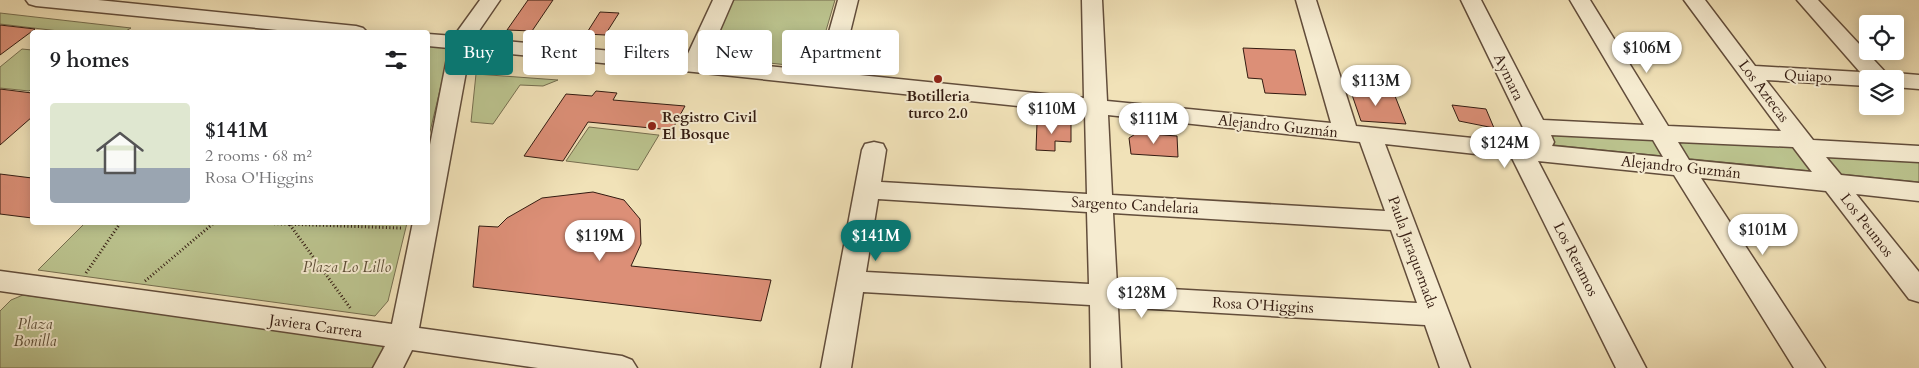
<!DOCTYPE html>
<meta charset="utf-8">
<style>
body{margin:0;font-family:Cardo,serif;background:#f6f6f6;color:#202124;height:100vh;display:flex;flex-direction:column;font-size:19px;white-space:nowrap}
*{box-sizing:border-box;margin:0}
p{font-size:16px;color:#757577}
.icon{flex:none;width:28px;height:28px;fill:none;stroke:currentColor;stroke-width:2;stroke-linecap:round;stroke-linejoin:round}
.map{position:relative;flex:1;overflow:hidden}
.details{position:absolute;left:30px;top:30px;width:400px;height:195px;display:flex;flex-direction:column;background:#fff;border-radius:5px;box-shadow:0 2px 12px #0003}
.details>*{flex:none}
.top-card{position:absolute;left:445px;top:30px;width:475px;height:45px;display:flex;gap:10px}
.tools{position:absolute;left:1859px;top:15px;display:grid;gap:10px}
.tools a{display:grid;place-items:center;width:45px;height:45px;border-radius:5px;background:#fff;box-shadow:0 2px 12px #0003;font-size:25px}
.price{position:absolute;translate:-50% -42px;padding:0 11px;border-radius:18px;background:#fff;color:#222;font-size:16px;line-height:32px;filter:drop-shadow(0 1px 2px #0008)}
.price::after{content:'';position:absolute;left:50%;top:30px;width:15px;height:11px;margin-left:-8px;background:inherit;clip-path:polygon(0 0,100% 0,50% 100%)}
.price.selected{background:#0f766e;color:#fff}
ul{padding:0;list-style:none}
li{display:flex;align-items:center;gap:15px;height:125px;padding:0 20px}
li span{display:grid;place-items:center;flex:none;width:140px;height:100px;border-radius:5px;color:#555}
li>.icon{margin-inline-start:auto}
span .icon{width:60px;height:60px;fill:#fffc;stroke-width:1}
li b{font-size:21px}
h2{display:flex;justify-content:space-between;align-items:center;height:60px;padding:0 20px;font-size:21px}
.tag{padding:0 18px;border-radius:5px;background:#fff;box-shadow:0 2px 12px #0003;font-size:18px;line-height:45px}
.tag.selected{background:#0f766e;color:#fff}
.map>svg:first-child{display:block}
.green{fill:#bbc38e;stroke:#776f50}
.building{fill:#dc8f77;stroke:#331b11}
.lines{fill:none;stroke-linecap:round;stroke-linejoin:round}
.minor-casing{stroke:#624d3b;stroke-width:3}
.path{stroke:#331b11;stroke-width:3;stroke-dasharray:1 2.5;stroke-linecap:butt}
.minor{fill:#f6ecd1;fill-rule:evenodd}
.poi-dot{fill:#8f2418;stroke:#f6ecd1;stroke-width:2}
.labels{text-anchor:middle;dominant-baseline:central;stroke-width:4;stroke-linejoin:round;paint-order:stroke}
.street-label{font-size:15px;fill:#331b11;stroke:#f6ecd1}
.poi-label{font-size:15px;font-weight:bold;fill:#331b11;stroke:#f6ecd1}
.park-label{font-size:15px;font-style:italic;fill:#5c4d36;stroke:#f6ecd1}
</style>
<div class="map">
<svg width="1919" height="368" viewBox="0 0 1919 368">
<rect width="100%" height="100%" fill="#f1e2b8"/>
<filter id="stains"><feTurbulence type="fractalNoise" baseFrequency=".004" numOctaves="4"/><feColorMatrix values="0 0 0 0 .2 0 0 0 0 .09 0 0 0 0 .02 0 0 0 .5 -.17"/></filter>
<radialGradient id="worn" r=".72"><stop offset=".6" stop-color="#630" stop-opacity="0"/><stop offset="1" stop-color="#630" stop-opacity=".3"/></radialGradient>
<!-- green -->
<path class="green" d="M730,0H835L815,68L705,56Z
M0,13L131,28L124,32H67L0,24Z
M428,45L450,48L428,140Z
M22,49L32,50V88L29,91L0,88V67Z
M476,74L558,80L543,86L520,85L493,124L471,122Z
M589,127L658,135H659L638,170L566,161Z
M1551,132L1796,143L1919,158V182L1554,145Z
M86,222H407V223L388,301L375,316L38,270Z
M23,295L373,342L382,344L383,353L374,368H0V311L11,300Z"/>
<!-- building -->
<path class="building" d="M528,0H553L532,31L507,30Z
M600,12L619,13L605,35L586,34Z
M0,25L35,29L0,55Z
M1243,48L1295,50L1306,95L1265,93L1262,79L1248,78Z
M1349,86H1368L1372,96H1395L1406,124L1361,121Z
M0,89L32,93V117L0,145Z
M596,91L617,93L613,100L685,106L672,130L588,122L563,161L524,156L566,94L592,96Z
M1452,105L1486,109L1494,128L1459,121Z
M1037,123L1071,124V142L1055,141V151L1036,150Z
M1137,133L1177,136L1178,157L1131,154L1129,138Z
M0,174L32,178V218L0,214Z
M593,192L624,200L640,219L641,244L631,266L771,280L761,321L473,287L479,226L498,227L507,218L542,198Z"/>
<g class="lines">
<!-- minor casing -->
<g class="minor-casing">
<path id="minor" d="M26,0H98L356,26L363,28L367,32H298L36,6L29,4Z
M480,0H500L474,38L686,58L713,0H733L707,60L818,71L838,0H858L840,73L1084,98L1082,0H1102L1107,101L1331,123L1296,0H1316L1356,126L1531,144L1461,0H1481L1543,120L1644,125L1570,0H1590L1668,126L1781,131L1684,0H1705L1755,66L1860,72L1797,0H1818L1888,75L1895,73L1919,75V89L1895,87V79H1868V86L1766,80L1813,140L1919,146V162L1826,157L1841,175L1919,183V201L1856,194L1919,272V302L1909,299L1826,191L1701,178L1825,368H1794L1674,175L1538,161L1646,368H1616L1512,158L1385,144L1470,368H1440L1425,325L1118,307L1121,368H1091L1090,305L863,292L851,368H821L862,150L865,144L874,142L883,144L886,150L881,182L1087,194L1085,113L694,72L470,50L419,328L622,356L632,360L637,368H538L412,350L403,368H373L385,346L0,291V271L392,324L413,222H428V155L449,48L428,46V34L454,36ZM1108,115L1360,142L1385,211L1112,195ZM1551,135L1653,140L1663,157L1552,146L1554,142ZM1678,142L1793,147L1812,172L1689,160ZM878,199L1087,212L1089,284L866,272ZM1113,213L1391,230L1417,303L1117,286Z"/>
</g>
<!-- path -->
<path class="path" d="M225,222L401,228
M292,222L290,225L351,309
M86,273L121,222
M145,281L215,222"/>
<!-- minor -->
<use href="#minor" class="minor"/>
</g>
<!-- markers -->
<g class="poi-dot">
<circle cx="938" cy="79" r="5"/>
<circle cx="652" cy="126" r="5"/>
</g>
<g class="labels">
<!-- street labels -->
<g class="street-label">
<text transform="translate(1808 76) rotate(3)">Quiapo</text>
<text transform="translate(1509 77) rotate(64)">Aymara</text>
<text transform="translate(1764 91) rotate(53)">Los Aztecas</text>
<text transform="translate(1278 126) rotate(6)">Alejandro Guzmán</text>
<text transform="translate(1681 167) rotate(6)">Alejandro Guzmán</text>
<text transform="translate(1135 205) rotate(3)">Sargento Candelaria</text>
<text transform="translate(1867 225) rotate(52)">Los Peumos</text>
<text transform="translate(1413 252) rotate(70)">Paula Jaraquemada</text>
<text transform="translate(1576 259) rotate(63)">Los Retamos</text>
<text transform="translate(1263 305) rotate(3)">Rosa O'Higgins</text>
<text transform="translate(316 326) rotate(8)">Javiera Carrera</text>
</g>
<!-- poi labels -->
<g class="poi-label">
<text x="938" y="96">Botilleria<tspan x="938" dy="17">turco 2.0</tspan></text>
<text x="662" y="117" text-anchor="start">Registro Civil<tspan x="662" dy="17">El Bosque</tspan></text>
</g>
<!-- park labels -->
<g class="park-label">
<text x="347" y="267">Plaza Lo Lillo</text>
<text x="35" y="324">Plaza<tspan x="35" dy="17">Bonilla</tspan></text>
</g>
</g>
<rect width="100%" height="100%" filter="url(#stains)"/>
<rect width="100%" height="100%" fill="url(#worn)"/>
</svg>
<div class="tools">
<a><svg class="icon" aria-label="locate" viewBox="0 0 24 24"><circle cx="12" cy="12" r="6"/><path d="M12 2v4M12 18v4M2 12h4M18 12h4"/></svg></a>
<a><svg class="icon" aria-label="layers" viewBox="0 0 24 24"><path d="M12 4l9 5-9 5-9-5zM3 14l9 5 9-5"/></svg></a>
</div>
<b class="price" style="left:1647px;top:74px">$106M</b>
<b class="price" style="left:1376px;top:107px">$113M</b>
<b class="price" style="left:1052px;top:135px">$110M</b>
<b class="price" style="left:1154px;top:145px">$111M</b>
<b class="price" style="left:1505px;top:169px">$124M</b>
<b class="price" style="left:1763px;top:256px">$101M</b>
<b class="price" style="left:600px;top:262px">$119M</b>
<b class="price selected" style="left:876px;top:262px">$141M</b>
<b class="price" style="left:1142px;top:319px">$128M</b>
<div class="top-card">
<a class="tag selected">Buy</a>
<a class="tag">Rent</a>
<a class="tag">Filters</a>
<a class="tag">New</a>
<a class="tag">Apartment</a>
</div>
<section class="details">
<h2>9 homes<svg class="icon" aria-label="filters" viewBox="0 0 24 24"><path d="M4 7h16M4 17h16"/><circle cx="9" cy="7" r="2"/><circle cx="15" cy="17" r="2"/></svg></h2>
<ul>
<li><span style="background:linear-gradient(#dfe7d0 65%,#9aa5b1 0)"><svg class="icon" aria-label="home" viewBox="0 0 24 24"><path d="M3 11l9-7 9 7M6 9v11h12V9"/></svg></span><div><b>$141M</b><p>2 rooms · 68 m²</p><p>Rosa O'Higgins</p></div></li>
</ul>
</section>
</div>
